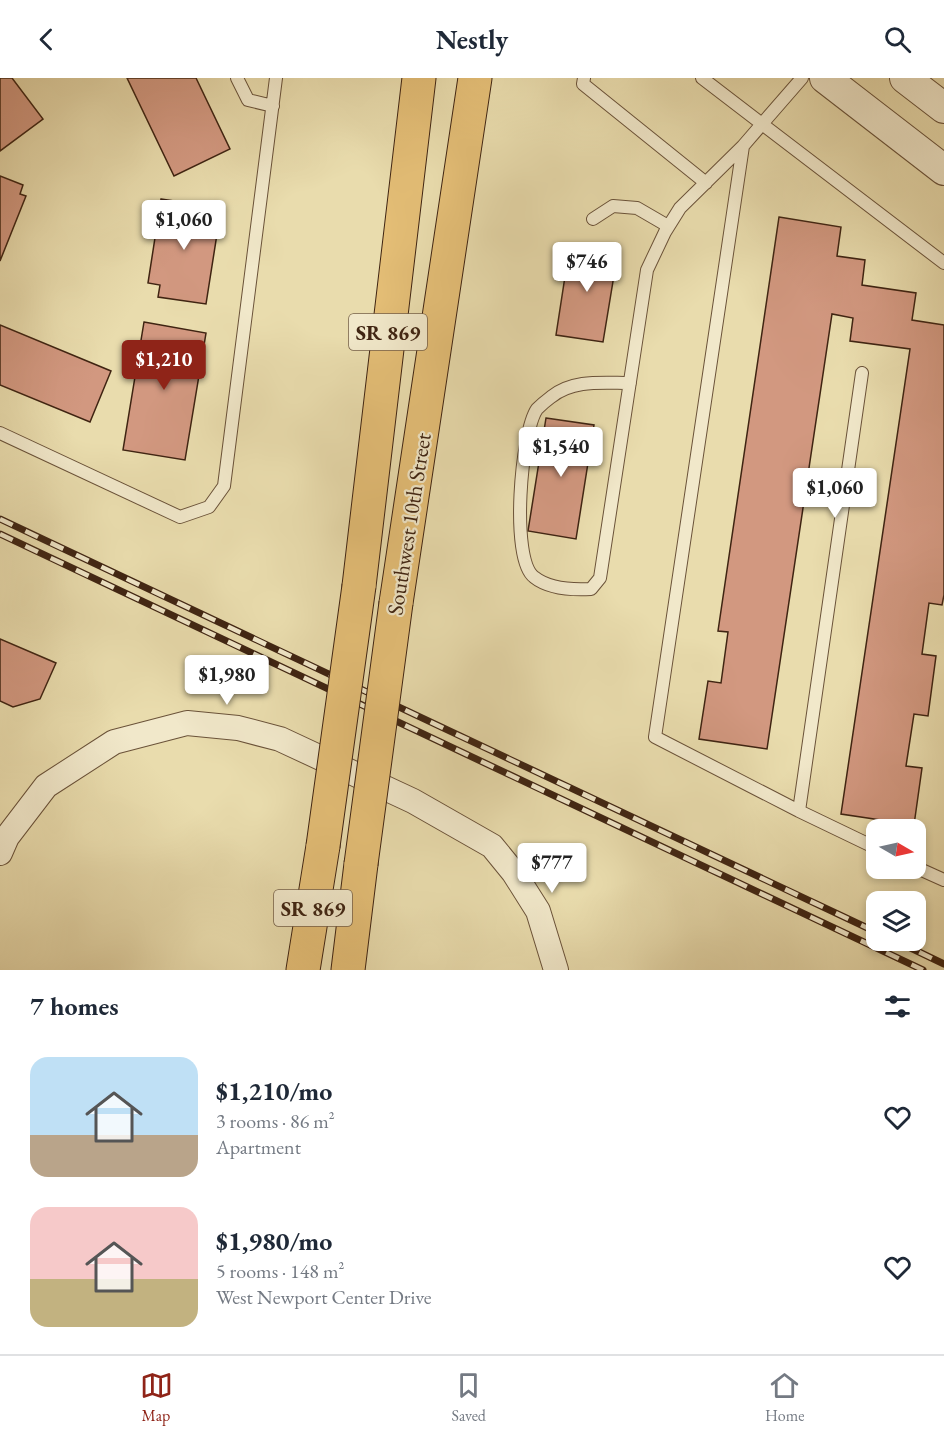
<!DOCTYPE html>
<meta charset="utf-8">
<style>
body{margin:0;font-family:"EB Garamond",serif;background:#f2f2f3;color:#1f2937;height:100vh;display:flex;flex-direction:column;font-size:22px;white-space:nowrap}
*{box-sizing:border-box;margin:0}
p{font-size:20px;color:#747a83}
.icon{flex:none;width:33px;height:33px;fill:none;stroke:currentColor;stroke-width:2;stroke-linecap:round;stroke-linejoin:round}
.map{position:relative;height:892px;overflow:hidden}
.drawer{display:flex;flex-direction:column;background:#fff;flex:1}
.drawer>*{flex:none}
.needle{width:39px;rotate:99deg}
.fabs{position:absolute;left:866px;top:741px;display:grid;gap:12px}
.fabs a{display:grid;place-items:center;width:60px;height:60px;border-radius:12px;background:#fff;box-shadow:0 3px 9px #0003;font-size:30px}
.price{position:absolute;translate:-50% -51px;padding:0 14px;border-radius:6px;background:#fff;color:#222;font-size:20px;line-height:39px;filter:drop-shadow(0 2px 3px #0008)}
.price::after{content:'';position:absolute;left:50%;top:36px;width:18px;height:14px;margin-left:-9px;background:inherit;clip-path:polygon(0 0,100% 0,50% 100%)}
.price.on{background:#8f2418;color:#fff}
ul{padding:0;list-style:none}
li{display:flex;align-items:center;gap:18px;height:150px;padding:0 30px}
li span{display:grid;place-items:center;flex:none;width:168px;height:120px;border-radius:18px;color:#555}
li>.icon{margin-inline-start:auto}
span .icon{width:72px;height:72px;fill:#fffc;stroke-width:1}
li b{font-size:26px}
h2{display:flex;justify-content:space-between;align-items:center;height:72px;padding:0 30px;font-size:26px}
header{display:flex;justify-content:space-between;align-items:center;height:78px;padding:0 30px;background:#fff;font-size:27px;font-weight:700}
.tabs{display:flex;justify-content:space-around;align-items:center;height:84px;border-top:2px solid #e0e1e3;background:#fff;font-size:16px;color:#747a83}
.tabs a{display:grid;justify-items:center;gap:3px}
.tabs .on{color:#8f2418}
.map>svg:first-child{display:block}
.building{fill:#d29880;stroke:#3f2412;stroke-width:1.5}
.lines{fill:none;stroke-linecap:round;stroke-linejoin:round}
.service-casing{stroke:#6a5239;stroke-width:14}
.minor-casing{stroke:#6a5239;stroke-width:26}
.tertiary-casing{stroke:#6a5239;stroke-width:32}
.primary-casing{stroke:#3f2412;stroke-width:35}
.service{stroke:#f1e8ca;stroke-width:12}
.minor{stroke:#f1e8ca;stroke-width:24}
.tertiary{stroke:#f1e8ca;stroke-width:30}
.primary{stroke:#e4be76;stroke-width:33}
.rail-casing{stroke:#3f2412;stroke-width:7}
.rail{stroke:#f1e8ca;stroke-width:4.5;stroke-dasharray:14;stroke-linecap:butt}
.primary-bridge-casing{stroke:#3f2412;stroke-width:35;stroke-linecap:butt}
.primary-bridge{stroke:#e4be76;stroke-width:33}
.labels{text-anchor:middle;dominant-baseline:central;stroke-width:4.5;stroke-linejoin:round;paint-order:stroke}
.shield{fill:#f1e8ca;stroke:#745f49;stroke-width:1.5}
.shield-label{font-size:21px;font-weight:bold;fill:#3f2412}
.street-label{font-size:22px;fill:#3f2412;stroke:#f1e8ca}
</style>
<header><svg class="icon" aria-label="back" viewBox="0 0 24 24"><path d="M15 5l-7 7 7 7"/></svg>Nestly<svg class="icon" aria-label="search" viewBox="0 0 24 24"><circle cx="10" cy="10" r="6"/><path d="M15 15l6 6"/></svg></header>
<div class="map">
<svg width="944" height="892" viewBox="0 0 944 892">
<rect width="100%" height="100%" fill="#e9dcad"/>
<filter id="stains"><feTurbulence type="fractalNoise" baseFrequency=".00333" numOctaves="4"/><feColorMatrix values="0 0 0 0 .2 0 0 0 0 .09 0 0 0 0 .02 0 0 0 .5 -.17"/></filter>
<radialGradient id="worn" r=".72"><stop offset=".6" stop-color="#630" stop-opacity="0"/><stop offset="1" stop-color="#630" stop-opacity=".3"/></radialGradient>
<!-- building -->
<path class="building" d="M0,0H12L43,41L0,73Z
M127,0H196L230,71L174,98Z
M0,98L23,107L20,116L26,118L0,183Z
M161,121L207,128L206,135L220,137L206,226L158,219L160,207L148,205Z
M779,139L841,149L837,178L865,182L862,207L916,215L912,242L944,247V517L942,527L929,525L922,576L936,578L928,638L914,636L906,688L922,690L914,747L841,736L910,271L850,263L853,240L832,236L767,671L699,661L708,603L721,605L728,554L718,553Z
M570,166L618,173L603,264L556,257Z
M144,244L206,255L185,382L123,372Z
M0,247L111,293L90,344L0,307Z
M546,340L594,347L576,461L528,453Z
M0,561L56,585L40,621L13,629L0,623Z"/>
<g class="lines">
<!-- service casing -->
<g class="service-casing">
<path id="service" d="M237,0L248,22L273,28
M584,0L583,6L706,105
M702,0L762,46L743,68L655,659L799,733
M802,0L762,46L944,185
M593,141L613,128L637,130L668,148
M862,295L799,733L876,770
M630,305C603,305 573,301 551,319C547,322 541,327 537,331C521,354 510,481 534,499C549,511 573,512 591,511L600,500L647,192L665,154L680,130L743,68
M0,355L180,439L209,429L224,408L276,0
M915,789L944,802"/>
</g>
<!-- minor casing -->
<g class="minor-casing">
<path id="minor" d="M0,775L7,759L46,708L114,664L187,645L238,650L280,661L413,723L492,768L514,795L538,833L556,892"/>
</g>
<!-- tertiary casing -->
<g class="tertiary-casing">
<path id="tertiary" d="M825,0L944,92
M905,0L944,30"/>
</g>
<!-- primary casing -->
<g class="primary-casing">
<path id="primary" d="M359,508L419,0
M396,525L475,0
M303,892L323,768
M348,892L361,786"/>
</g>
<!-- service -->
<use href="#service" class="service"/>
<!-- minor -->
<use href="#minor" class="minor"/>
<!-- tertiary -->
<use href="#tertiary" class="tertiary"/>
<!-- primary -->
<use href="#primary" class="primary"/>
<!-- rail casing -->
<g class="rail-casing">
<path id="rail" d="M0,441L876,854
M0,456L923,892
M894,862L944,886"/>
</g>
<!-- rail -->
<use href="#rail" class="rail"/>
<!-- primary-bridge casing -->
<g class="primary-bridge-casing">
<path id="primary-bridge" d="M323,768L359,508
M361,786L396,525"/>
</g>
<!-- primary-bridge -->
<use href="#primary-bridge" class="primary-bridge"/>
</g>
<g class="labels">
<!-- shield labels -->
<g class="shield">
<rect x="349" y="236" width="78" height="36" rx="4.5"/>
<rect x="274" y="812" width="78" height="36" rx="4.5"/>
</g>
<g class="shield-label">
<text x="388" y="254">SR 869</text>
<text x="313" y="830">SR 869</text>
</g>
<!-- street labels -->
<g class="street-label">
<text transform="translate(409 446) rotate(-81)">Southwest 10th Street</text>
</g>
</g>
<rect width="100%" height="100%" filter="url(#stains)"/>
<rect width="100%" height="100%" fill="url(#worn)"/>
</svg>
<div class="fabs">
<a><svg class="needle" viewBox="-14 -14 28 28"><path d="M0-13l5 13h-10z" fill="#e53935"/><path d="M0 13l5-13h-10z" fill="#747a83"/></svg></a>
<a><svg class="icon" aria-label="layers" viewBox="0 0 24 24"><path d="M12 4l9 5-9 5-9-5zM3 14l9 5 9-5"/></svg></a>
</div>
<b class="price" style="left:184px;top:173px">$1,060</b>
<b class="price" style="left:587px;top:215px">$746</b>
<b class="price on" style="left:164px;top:313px">$1,210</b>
<b class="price" style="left:561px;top:400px">$1,540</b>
<b class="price" style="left:835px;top:441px">$1,060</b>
<b class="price" style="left:227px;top:628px">$1,980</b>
<b class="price" style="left:552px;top:816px">$777</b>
</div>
<section class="drawer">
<h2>7 homes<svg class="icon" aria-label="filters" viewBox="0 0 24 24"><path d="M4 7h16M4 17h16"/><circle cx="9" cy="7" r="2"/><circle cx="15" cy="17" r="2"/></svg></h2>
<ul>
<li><span style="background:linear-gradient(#bfe0f5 65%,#b9a48a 0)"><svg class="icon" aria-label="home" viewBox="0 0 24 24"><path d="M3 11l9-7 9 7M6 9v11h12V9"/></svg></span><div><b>$1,210/mo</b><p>3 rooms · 86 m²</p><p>Apartment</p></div><svg class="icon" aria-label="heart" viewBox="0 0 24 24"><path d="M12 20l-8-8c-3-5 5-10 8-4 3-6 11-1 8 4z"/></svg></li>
<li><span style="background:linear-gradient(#f6c9c9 60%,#c2b280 0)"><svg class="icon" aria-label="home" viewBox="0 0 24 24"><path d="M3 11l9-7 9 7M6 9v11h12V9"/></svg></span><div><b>$1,980/mo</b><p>5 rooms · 148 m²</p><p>West Newport Center Drive</p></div><svg class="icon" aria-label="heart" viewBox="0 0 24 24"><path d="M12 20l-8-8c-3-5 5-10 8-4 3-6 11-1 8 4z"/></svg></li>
</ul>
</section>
<nav class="tabs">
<a class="on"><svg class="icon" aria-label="map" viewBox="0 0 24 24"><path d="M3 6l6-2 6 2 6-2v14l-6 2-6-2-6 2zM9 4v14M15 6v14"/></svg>Map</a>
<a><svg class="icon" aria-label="saved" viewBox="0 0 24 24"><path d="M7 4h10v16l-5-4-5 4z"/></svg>Saved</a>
<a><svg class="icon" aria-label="home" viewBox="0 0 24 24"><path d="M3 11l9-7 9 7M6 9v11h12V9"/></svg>Home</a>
</nav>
